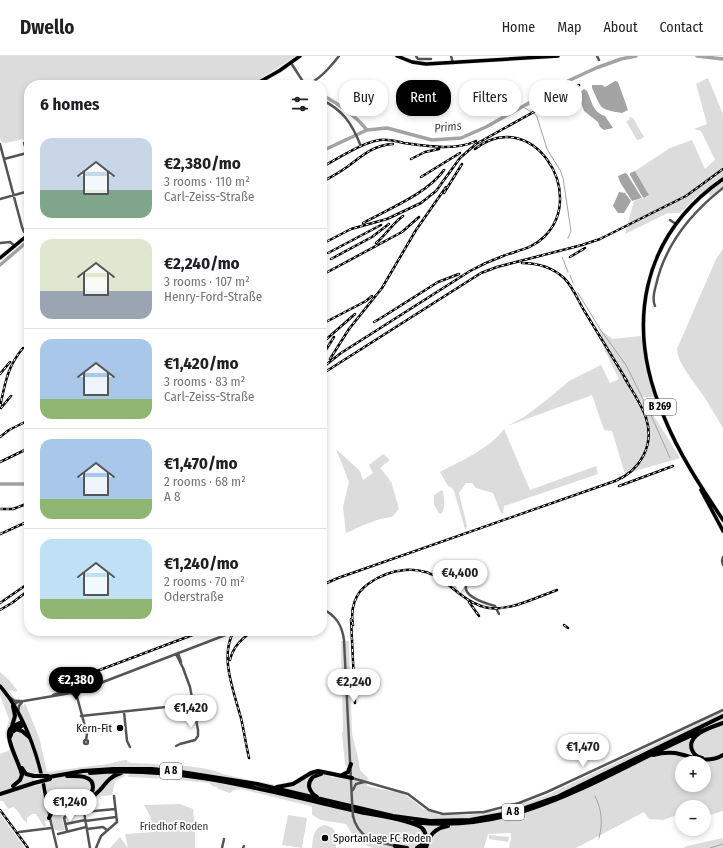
<!DOCTYPE html>
<meta charset="utf-8">
<style>
body{margin:0;font-family:"Fira Sans Condensed",sans-serif;background:#f6f6f6;color:#202124;height:100vh;display:flex;flex-direction:column;font-size:15px;white-space:nowrap}
*{box-sizing:border-box;margin:0}
p{font-size:13px;color:#757577}
.icon{flex:none;width:22px;height:22px;fill:none;stroke:currentColor;stroke-width:2;stroke-linecap:round;stroke-linejoin:round}
.map{position:relative;flex:1;overflow:hidden}
.side{position:absolute;left:24px;top:24px;width:303px;height:556px;display:flex;flex-direction:column;background:#fff;border-radius:16px;box-shadow:0 2px 6px #0003}
.side>*{flex:none}
.hud{position:absolute;left:339px;top:24px;width:324px;height:36px;display:flex;gap:8px}
.fabs{position:absolute;left:675px;top:700px;display:grid;gap:8px}
.fabs a{display:grid;place-items:center;width:36px;height:36px;border-radius:50%;background:#fff;box-shadow:0 2px 6px #0003;font-size:20px}
.price{position:absolute;translate:-50% -34px;padding:0 9px;border-radius:14px;background:#fff;color:#222;font-size:13px;line-height:26px;filter:drop-shadow(0 1px 2px #0008)}
.price::after{content:'';position:absolute;left:50%;top:24px;width:12px;height:9px;margin-left:-6px;background:inherit;clip-path:polygon(0 0,100% 0,50% 100%)}
.price.on{background:#000;color:#fff}
ul{padding:0;list-style:none}
li{display:flex;align-items:center;gap:12px;height:100px;padding:0 16px}
li+li{border-top:1px solid #e0e0e0}
li span{display:grid;place-items:center;flex:none;width:112px;height:80px;border-radius:12px;color:#555}
li>.icon{margin-inline-start:auto}
span .icon{width:48px;height:48px;fill:#fffc;stroke-width:1}
li b{font-size:17px}
h2{display:flex;justify-content:space-between;align-items:center;height:48px;padding:0 16px;font-size:17px}
.chip{padding:0 14px;border-radius:16px;background:#fff;box-shadow:0 2px 6px #0003;font-size:14px;line-height:36px}
.chip.on{background:#000;color:#fff}
header{display:flex;align-items:center;gap:24px;box-sizing:border-box;height:56px;padding:0 20px;background:#fff;border-bottom:1px solid #e0e0e0}
header strong{font-size:19px}
nav{display:flex;gap:22px;margin-inline-start:auto;font-size:14px}
.map>svg:first-child{display:block}
.green{fill:#dcdcdc;fill-rule:evenodd}
.water{fill:#a3a3a3}
.lines{fill:none;stroke-linecap:round;stroke-linejoin:round}
.stream{stroke:#a3a3a3;stroke-width:1}
.river{stroke:#a3a3a3;stroke-width:3.5}
.major-casing{stroke:#dbdbdb;stroke-width:4.5}
.highway-casing{stroke:#dbdbdb;stroke-width:5}
.minor{stroke:#555;stroke-width:2.5}
.major{stroke:#000;stroke-width:3.5}
.highway{stroke:#000;stroke-width:4}
.rail-casing{stroke:#000;stroke-width:2.5}
.rail{stroke:#fff;stroke-width:1;stroke-dasharray:3;stroke-linecap:butt}
.highway-bridge-casing{stroke:#dbdbdb;stroke-width:5;stroke-linecap:butt}
.minor-bridge{stroke:#555;stroke-width:2.5}
.highway-bridge{stroke:#000;stroke-width:4}
.poi-dot{fill:#000;stroke:#fff;stroke-width:1.5}
.labels{text-anchor:middle;dominant-baseline:central;stroke-width:3.5;stroke-linejoin:round;paint-order:stroke}
.shield{fill:#fff;stroke:#4c4c4c;stroke-width:1}
.shield-label{font-size:10px;font-weight:bold;fill:#000}
.poi-label{font-size:11px;fill:#000;stroke:#fff;text-anchor:end}
.park-label{font-size:11px;fill:#333;stroke:#fff}
.water-label{font-size:12px;font-style:italic;fill:#444;stroke:#fff}
</style>
<header>
<strong>Dwello</strong>
<nav><a>Home</a><a>Map</a><a>About</a><a>Contact</a></nav>
</header>
<div class="map">
<svg width="723" height="792" viewBox="0 0 723 792">
<rect width="100%" height="100%" fill="#fff"/>
<!-- green -->
<path class="green" d="M0,0H296L265,20L249,29H29V101L23,83L6,87L2,86L0,83Z
M708,22L723,58V131L710,140L709,137L697,140L680,157H668L625,178L634,145L647,141L649,139L635,115L670,92L692,84L705,113L715,104L701,75L694,73L707,68L696,28Z
M630,61L633,62L644,81L641,83L637,84L626,65L629,64Z
M723,193V372C717,362 711,352 705,342C696,328 678,309 677,293L716,203Z
M599,273L613,283L641,280L654,341H641L659,368L680,402L625,418L612,375L604,374L592,339L507,370L524,361L549,342L569,325L601,309L610,327L619,323L603,291Z
M504,373L530,434L596,410L598,418L504,450L503,458L501,457L493,437L476,432L472,427H466C464,431 461,433 459,437L467,470L466,473H465L454,435L452,432L448,430L440,416C462,404 488,394 504,373Z
M336,393L360,415L363,424L373,417L369,409L383,398L390,404L380,412L390,424L388,427L391,425L399,453L392,461C377,462 360,471 346,477L343,451L349,426Z
M442,434L443,435C444,441 446,453 441,458L439,457L434,449V439Z
M341,585H349L352,678L358,701L360,714L368,722L367,730L400,737L407,740L424,753L439,759H467L497,755L512,751L545,740L723,656V755L704,761V751H682V757L663,764L649,763L644,756L576,792H509L511,782V777L488,778L484,792H373C360,788 352,780 346,768L321,764L312,759V751L310,750L241,733L234,734L230,737L218,733L216,730L214,731L209,727L169,723L131,721H128V719L130,718V711H123V718L125,719V720L115,725L112,739L102,740L89,745L87,753H85L82,750L76,751L73,754L61,759L65,774L61,775L54,774L52,765H45L46,770L44,771L36,758H32L27,762V767C21,763 20,755 13,751L8,753L3,745H0V698L11,694L5,678L9,663L0,639V616L9,624L17,634L16,636L11,634L9,635L15,643H22L23,651L25,647L39,681L47,716C68,713 88,710 108,708C115,707 119,704 127,704L128,706L132,707C151,708 208,709 223,718L258,726L256,735L258,736L260,726L276,729H288L319,713L331,716L330,721L335,722L336,717H342L346,715L347,710L345,709L342,677L343,676ZM682,707H704V729H682ZM48,718L50,726L35,730L34,719Z
M180,748L193,753L195,772V792H110L120,781L128,792L125,778L154,776L150,760L144,749Z
M0,758L25,792H0Z
M288,759L307,762L302,792L282,789Z
M324,769C338,771 337,781 336,792H312C313,782 313,772 324,769Z
M489,779L509,781L508,786L489,783Z
M723,782V792H683L687,790Z"/>
<!-- water -->
<path class="water" d="M615,25L618,26L628,54L622,57C598,53 602,53 592,32V29H602L605,31Z
M584,33L587,35C592,46 593,56 605,60L613,72L604,74L600,71L598,66L584,55L578,38Z
M635,115L649,139L644,142L642,140L630,119V117Z
M625,117L627,118L642,142L632,145L620,126L618,120Z
M619,136L625,137L631,145L624,157H618L613,150Z"/>
<g class="lines">
<!-- stream -->
<path class="stream" d="M523,51L535,58L537,61L547,93L560,114L563,122L571,175L568,182
M562,201L568,216
M570,219L573,227
M578,237L600,273L626,309L651,359L670,402
M595,740C602,754 603,767 599,782
M710,792L723,788"/>
<!-- river -->
<path class="river" d="M697,0L723,3
M322,39C339,48 355,59 367,74
M322,95L367,74L387,72L432,84L461,82L486,71L568,25L596,12L621,3L636,0
M0,209L29,184
M0,428H29"/>
<!-- major casing -->
<g class="major-casing">
<path id="major" d="M397,0L412,6L426,8L558,0
M254,29L279,15L300,0
M723,123C640,181 625,271 664,361C679,398 701,431 723,464
M0,202L29,178
M701,434L723,475
M0,630C27,661 42,710 47,750"/>
</g>
<!-- highway casing -->
<g class="highway-casing">
<path id="highway" d="M12,670L15,660L13,650
M16,673L22,675L29,681
M10,681L12,676L23,669
M653,699C660,697 667,696 675,697C692,700 706,709 723,699
M702,702C697,701 694,699 692,694C686,678 712,671 723,667
M22,712L26,718L34,720
M90,717C182,709 271,736 360,756C374,759 412,764 422,772C428,778 425,785 423,792
M342,719L348,716L351,708
M67,720C75,720 93,718 93,731C93,736 90,739 86,741
M49,721L83,715L114,713H152L181,716L257,728L393,760L430,765L470,764L514,756L557,741L723,660
M13,730L20,724L22,719C20,708 3,680 11,672C14,669 18,668 22,666
M277,731L293,728L311,717L318,715L352,722
M0,738L34,727
M46,741L49,745L55,747
M317,741C309,736 306,728 313,721L321,718
M47,750C61,747 79,747 91,741C104,735 104,722 121,717
M49,762L55,749
M414,766C523,780 609,714 704,674
M395,790L407,792
M417,792L424,787
M426,792C429,780 434,772 448,770"/>
</g>
<!-- minor -->
<path class="minor" d="M416,0L418,3H431
M451,0L453,7
M597,0L599,4
M291,7L302,24L304,29
M304,28C316,29 332,9 339,0
M322,44C343,54 352,68 360,88
M24,87L29,104
M0,88L22,171L24,176
M4,103L27,97
M0,143L29,135
M670,164L676,168
M0,187L10,186L15,190
M655,250C652,244 654,236 656,229C665,189 691,157 723,132
M723,501L722,505L723,509
M485,516C449,531 470,543 495,550L499,558
M322,553C336,559 342,569 344,584L352,745
M178,597L181,606
M176,598L183,612L190,631L198,674V680L195,684L180,688L176,690
M70.5 635a3.5 3.5 0 1 1 7 0a3.5 3.5 0 1 1-7 0Z
M76,633L97,627
M77,636L236,575
M76,637L87,678L86,684
M53,639L70,634
M9,641L15,645H19
M13,649L18,646L71,637
M18,656L19,650L22,646
M124,656L127,685L130,691
M81,660L166,651L192,646
M84 686a2 2 0 1 1 4 0a2 2 0 1 1-4 0Z
M352,722L408,738L429,754L443,758L484,756L519,747L547,736L723,654
M353,734L356,728L364,726
M47,750L57,792
M84,756L90,792
M353,760C358,783 377,786 396,790
M85,765L116,761
M66,768L85,764
M87,773L103,771L107,774
M67,775L64,762L66,760L84,756L115,753
M19,776L51,772
M58,778L86,771
M96,792L101,780L117,766L114,740
M222,792L224,783
M243,792L244,790"/>
<!-- major -->
<use href="#major" class="major"/>
<!-- highway -->
<use href="#highway" class="highway"/>
<!-- rail casing -->
<g class="rail-casing">
<path id="rail" d="M411,103L425,96L439,93
M322,111C337,103 363,86 380,84C388,83 396,85 404,87C426,90 456,95 476,85
M421,121L460,97
M322,126C329,122 337,118 344,113C360,102 372,89 393,88
M444,137L462,108
M363,167C388,153 427,138 444,114
M376,187C386,179 392,168 403,160
M322,188L351,173L387,163L421,147L436,135L460,102L476,88L557,43L579,29
M328,197L381,169
M570,201L585,192
M331,203L372,181L389,168
M522,207C538,207 553,212 564,222C574,232 578,245 585,256C599,279 613,302 627,325
M322,219L402,176L419,161
M374,266L381,262L438,226L459,218
M322,268L366,245L372,240
M322,287L355,258
M322,300L334,281
M330,303L349,273L382,232L416,174L446,131
M322,312L341,297L470,215C481,209 492,204 503,200C518,194 532,193 544,181C589,137 531,49 475,93
M0,318L10,306
M322,318L481,217L497,211L582,189L600,183L686,140L723,113
M0,351C5,328 7,311 23,292
M1,352L11,340
M0,381L9,374L29,364
M0,406L29,392
M619,430L673,410
M0,453H13L29,447
M0,478L29,465
M322,529L338,522L615,425C640,415 655,389 646,362C642,349 631,333 624,321
M469,546L479,560
M0,547L29,527
M0,554L12,547L25,537
M351,563L355,647
M353,569C350,553 355,537 368,528C390,512 419,508 442,524C457,535 470,549 489,552C510,555 537,541 557,534
M564,569L568,572
M234,575C219,600 234,636 241,662C244,675 246,689 249,702
M230,604C233,591 243,581 254,575
M89,618L203,575
M0,754L28,792"/>
</g>
<!-- rail -->
<use href="#rail" class="rail"/>
<!-- highway-bridge casing -->
<g class="highway-bridge-casing">
<path id="highway-bridge" d="M34,720H48
M34,727L50,723"/>
</g>
<!-- minor-bridge -->
<path class="minor-bridge" d="M352,745L353,760"/>
<!-- highway-bridge -->
<use href="#highway-bridge" class="highway-bridge"/>
</g>
<!-- markers -->
<g class="poi-dot">
<circle cx="120" cy="672" r="4"/>
<circle cx="325" cy="782" r="4"/>
</g>
<g class="labels">
<!-- shield labels -->
<g class="shield">
<rect x="644" y="343" width="32" height="16" rx="3"/>
<rect x="160" y="707" width="22" height="16" rx="3"/>
<rect x="502" y="748" width="22" height="16" rx="3"/>
</g>
<g class="shield-label">
<text x="660" y="351">B 269</text>
<text x="171" y="715">A 8</text>
<text x="513" y="756">A 8</text>
</g>
<!-- poi labels -->
<g class="poi-label">
<text x="112" y="672">Kern-Fit</text>
<text x="333" y="782" text-anchor="start">Sportanlage FC Roden</text>
</g>
<!-- park labels -->
<g class="park-label">
<text x="174" y="770">Friedhof Roden</text>
</g>
<!-- water labels -->
<g class="water-label">
<text transform="translate(448 71) rotate(-6)">Prims</text>
</g>
</g>
</svg>
<div class="fabs">
<a>+</a>
<a>−</a>
</div>
<b class="price" style="left:460px;top:538px">€4,400</b>
<b class="price on" style="left:76px;top:645px">€2,380</b>
<b class="price" style="left:354px;top:647px">€2,240</b>
<b class="price" style="left:191px;top:673px">€1,420</b>
<b class="price" style="left:583px;top:712px">€1,470</b>
<b class="price" style="left:70px;top:767px">€1,240</b>
<div class="hud">
<a class="chip">Buy</a>
<a class="chip on">Rent</a>
<a class="chip">Filters</a>
<a class="chip">New</a>
</div>
<section class="side">
<h2>6 homes<svg class="icon" aria-label="filters" viewBox="0 0 24 24"><path d="M4 7h16M4 17h16"/><circle cx="9" cy="7" r="2"/><circle cx="15" cy="17" r="2"/></svg></h2>
<ul>
<li><span style="background:linear-gradient(#c9d6e8 65%,#7fa58c 0)"><svg class="icon" aria-label="home" viewBox="0 0 24 24"><path d="M3 11l9-7 9 7M6 9v11h12V9"/></svg></span><div><b>€2,380/mo</b><p>3 rooms · 110 m²</p><p>Carl-Zeiss-Straße</p></div></li>
<li><span style="background:linear-gradient(#dfe7d0 65%,#9aa5b1 0)"><svg class="icon" aria-label="home" viewBox="0 0 24 24"><path d="M3 11l9-7 9 7M6 9v11h12V9"/></svg></span><div><b>€2,240/mo</b><p>3 rooms · 107 m²</p><p>Henry-Ford-Straße</p></div></li>
<li><span style="background:linear-gradient(#a9c7e8 75%,#8fb573 0)"><svg class="icon" aria-label="home" viewBox="0 0 24 24"><path d="M3 11l9-7 9 7M6 9v11h12V9"/></svg></span><div><b>€1,420/mo</b><p>3 rooms · 83 m²</p><p>Carl-Zeiss-Straße</p></div></li>
<li><span style="background:linear-gradient(#a9c7e8 75%,#8fb573 0)"><svg class="icon" aria-label="home" viewBox="0 0 24 24"><path d="M3 11l9-7 9 7M6 9v11h12V9"/></svg></span><div><b>€1,470/mo</b><p>2 rooms · 68 m²</p><p>A 8</p></div></li>
<li><span style="background:linear-gradient(#bfe0f5 75%,#8fb573 0)"><svg class="icon" aria-label="home" viewBox="0 0 24 24"><path d="M3 11l9-7 9 7M6 9v11h12V9"/></svg></span><div><b>€1,240/mo</b><p>2 rooms · 70 m²</p><p>Oderstraße</p></div></li>
</ul>
</section>
</div>
